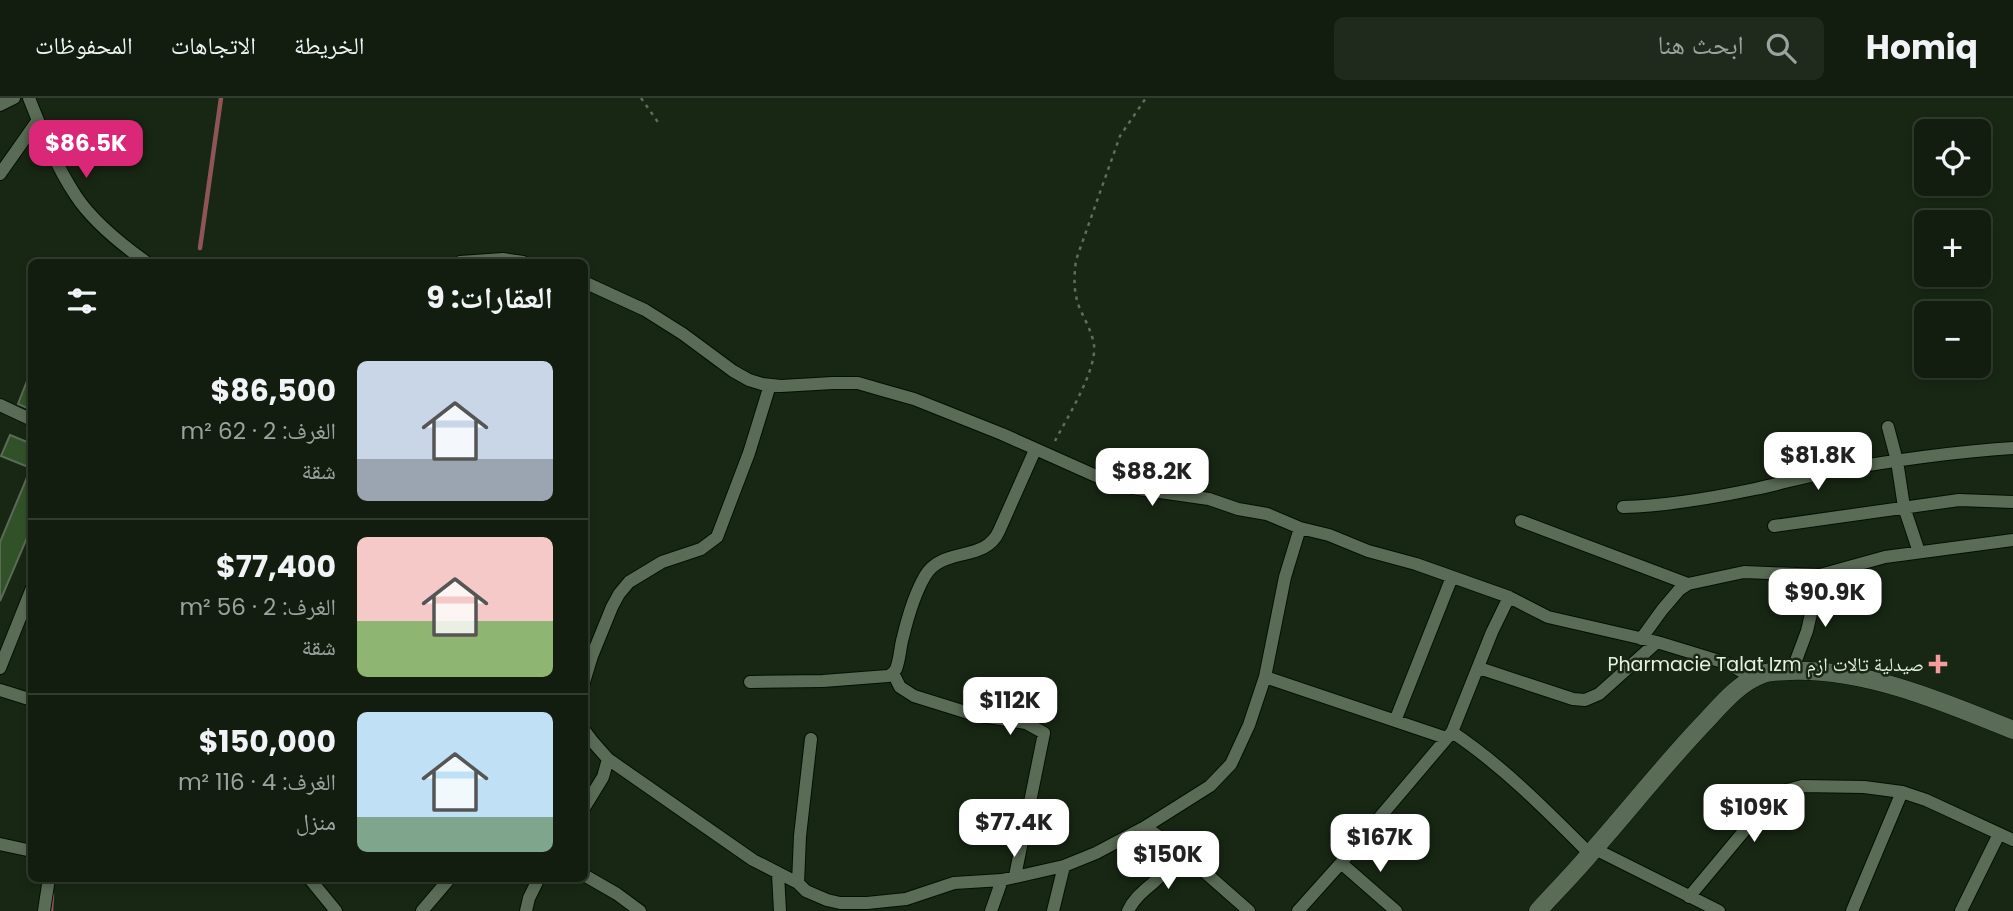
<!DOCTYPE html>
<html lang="ar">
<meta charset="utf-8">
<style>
body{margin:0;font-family:Poppins,"Noto Naskh Arabic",sans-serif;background:#1f2a1d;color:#f1f3f6;direction:rtl;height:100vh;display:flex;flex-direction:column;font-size:26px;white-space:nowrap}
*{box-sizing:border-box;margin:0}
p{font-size:23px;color:#9ca29e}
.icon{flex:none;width:38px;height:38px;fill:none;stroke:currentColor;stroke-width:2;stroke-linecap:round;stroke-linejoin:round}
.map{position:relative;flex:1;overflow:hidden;direction:ltr}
.drawer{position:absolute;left:28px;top:161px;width:560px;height:623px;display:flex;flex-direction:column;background:#121d0f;border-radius:10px;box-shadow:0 4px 10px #0003,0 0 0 2px #313b2f;direction:rtl}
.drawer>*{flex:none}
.tools{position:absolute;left:1914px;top:21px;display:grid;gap:14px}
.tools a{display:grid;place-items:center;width:77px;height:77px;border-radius:10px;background:#121d0f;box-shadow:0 4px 10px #0003,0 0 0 2px #313b2f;font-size:35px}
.price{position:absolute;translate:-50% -60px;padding:0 16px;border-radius:14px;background:#fff;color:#222;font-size:23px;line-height:46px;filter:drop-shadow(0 2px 4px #0008)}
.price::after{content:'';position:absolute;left:50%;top:42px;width:21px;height:16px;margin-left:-10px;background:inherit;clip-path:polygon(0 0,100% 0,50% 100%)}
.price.current{background:#db2777;color:#fff}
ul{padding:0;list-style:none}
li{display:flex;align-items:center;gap:21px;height:175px;padding:0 35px}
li+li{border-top:2px solid #313b2f}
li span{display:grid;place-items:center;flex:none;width:196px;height:140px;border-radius:10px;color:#555}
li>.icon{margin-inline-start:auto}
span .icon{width:84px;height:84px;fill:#fffc;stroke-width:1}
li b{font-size:30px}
h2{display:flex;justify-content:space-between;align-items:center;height:84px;padding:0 35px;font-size:30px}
header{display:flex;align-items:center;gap:42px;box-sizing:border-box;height:98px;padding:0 35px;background:#121d0f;border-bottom:2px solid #313b2f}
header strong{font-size:33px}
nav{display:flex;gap:38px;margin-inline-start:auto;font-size:24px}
.search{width:490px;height:63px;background:#1f2a1d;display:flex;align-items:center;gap:18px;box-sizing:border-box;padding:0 24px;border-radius:10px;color:#9ca29e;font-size:26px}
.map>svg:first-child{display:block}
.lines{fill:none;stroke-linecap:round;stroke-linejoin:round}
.stream{stroke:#8f5556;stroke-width:4.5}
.building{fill:#315228;stroke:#5a6b55;stroke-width:2}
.street-casing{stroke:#041002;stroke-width:14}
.secondary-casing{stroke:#041002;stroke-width:19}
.path{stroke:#5f6d5c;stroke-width:2.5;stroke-dasharray:3.5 5;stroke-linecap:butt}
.street{stroke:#5a6c56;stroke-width:12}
.secondary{stroke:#5a6c56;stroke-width:18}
.poi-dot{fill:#f59b9c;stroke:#182714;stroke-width:2.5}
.labels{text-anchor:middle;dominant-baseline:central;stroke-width:5;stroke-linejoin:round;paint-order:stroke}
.poi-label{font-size:19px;fill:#e6f0e3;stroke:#182714;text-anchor:end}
</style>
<header>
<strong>Homiq</strong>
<div class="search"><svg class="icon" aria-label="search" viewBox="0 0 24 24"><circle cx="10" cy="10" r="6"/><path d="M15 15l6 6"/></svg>ابحث هنا</div>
<nav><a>الخريطة</a><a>الاتجاهات</a><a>المحفوظات</a></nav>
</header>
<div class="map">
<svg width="2013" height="813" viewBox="0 0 2013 813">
<rect width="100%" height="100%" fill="#182714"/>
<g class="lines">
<!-- stream -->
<path class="stream" d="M200,150L221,0
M51,813L52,796"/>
</g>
<!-- building -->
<path class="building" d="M31,273H32V312L18,306Z
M10,337L32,346V428L0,503V444L31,370L1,358Z"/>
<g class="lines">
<!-- street casing -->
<g class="street-casing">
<path id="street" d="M29,0C42,33 56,68 76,98C93,124 121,146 146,164
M0,7L14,0
M0,76L38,22
M460,164L503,161L523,164
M584,184L645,212L683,236L733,273L749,282L762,286L781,288L833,285H858L882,292L914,301L1002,336L1114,386L1139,391L1209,401L1238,411L1267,416L1300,430L1329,437L1368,453L1416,466L1509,499L1548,519L1657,544L1729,566L1753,580
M0,307L32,322
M1888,329L1897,363L1904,409L1919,454
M1623,409C1667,408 1712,400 1755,391C1779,386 1803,379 1828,374C1889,363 1951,354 2013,350
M1521,423L1688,486
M1774,428L1959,402L2013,404
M1641,541L1662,512L1679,492L1688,486L1744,474L1820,477L1885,459L2013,442
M0,570L32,490
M1479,570L1573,601L1585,602L1599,596L1657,544
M1792,573L1807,533L1820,477
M893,575L900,589L914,598L975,617L1026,625L1044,635L1015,778
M1265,579L1446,640
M584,584L592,558L612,509L619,496L629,484L662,464L701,451L717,439L749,355L770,287
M750,584L823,583L888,578C893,575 893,576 896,571C900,561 900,549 903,539C908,518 914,497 925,478C942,448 985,465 999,433L1035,352
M0,592L32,602
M1395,623L1452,479
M584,632L593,644L608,661L753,762L798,785L806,793L827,802L840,805H867L906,801L954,785L1002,782L1064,768L1096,755L1145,729L1210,688L1231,666L1249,627L1265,579L1285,479L1300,430
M1452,634C1503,668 1547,713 1590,756
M584,710L603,679L608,661
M1145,729L1183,755L1249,813
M0,746L32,753
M1595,751L1719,813
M1341,765L1396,813
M778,776L780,813
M584,777L617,796L640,813
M309,780L336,813
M798,785L800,738L811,641
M1689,799L1759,715L1776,698L1787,692L1802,688L1864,689L1902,694L1926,702L2013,742
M44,813L49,780
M422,813L450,780
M526,813L529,800L539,780
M991,813L1002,782
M1053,813L1064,768
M1128,813C1134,800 1144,793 1154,784C1164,775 1173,765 1183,755
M1298,813L1341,765L1452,634L1492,534L1509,499
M1852,813L1902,694
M1961,813L1999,736"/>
</g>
<!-- secondary casing -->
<g class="secondary-casing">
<path id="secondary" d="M1538,813C1557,792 1577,772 1595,750C1631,709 1665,666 1703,626C1721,607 1738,585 1763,576C1771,573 1781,574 1789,573C1865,570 1944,604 2013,632"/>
</g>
<!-- path -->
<path class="path" d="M641,0L660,27
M1055,343C1067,320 1097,272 1094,247C1092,234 1085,222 1080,211C1073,194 1074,179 1076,162L1120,38L1146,0"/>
<!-- street -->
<use href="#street" class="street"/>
<!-- secondary -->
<use href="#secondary" class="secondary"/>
</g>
<!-- markers -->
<path class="poi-dot" d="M1934.5 555.5h7v7h7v7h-7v7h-7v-7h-7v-7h7z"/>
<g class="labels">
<!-- poi labels -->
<g class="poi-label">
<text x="1924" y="566">Pharmacie Talat Izm صيدلية تالات ازم</text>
</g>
</g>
</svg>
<div class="tools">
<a><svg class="icon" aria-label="locate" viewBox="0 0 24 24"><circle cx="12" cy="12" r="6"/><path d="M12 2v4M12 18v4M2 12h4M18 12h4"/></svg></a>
<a>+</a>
<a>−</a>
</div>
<b class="price current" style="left:86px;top:82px">$86.5K</b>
<b class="price" style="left:1818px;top:394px">$81.8K</b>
<b class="price" style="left:1152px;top:410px">$88.2K</b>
<b class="price" style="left:1825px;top:531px">$90.9K</b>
<b class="price" style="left:1010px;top:639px">$112K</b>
<b class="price" style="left:1754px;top:746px">$109K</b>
<b class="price" style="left:1014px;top:761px">$77.4K</b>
<b class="price" style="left:1380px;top:776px">$167K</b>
<b class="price" style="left:1168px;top:793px">$150K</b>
<section class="drawer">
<h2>العقارات: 9<svg class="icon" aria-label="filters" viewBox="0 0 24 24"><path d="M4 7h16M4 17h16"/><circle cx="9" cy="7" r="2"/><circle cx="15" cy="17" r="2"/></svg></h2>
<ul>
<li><span style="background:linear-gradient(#c9d6e8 70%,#9aa5b1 0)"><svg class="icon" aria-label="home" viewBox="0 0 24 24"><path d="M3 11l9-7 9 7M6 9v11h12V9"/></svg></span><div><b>$86,500</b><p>الغرف: 2 · 62 m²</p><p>شقة</p></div></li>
<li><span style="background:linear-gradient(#f6c9c9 60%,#8fb573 0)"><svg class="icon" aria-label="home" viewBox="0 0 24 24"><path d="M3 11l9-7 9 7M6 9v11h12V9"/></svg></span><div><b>$77,400</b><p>الغرف: 2 · 56 m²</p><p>شقة</p></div></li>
<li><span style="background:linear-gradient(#bfe0f5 75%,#7fa58c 0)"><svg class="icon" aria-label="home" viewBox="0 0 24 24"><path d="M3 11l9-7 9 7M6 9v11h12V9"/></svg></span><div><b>$150,000</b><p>الغرف: 4 · 116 m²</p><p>منزل</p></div></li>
</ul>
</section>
</div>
